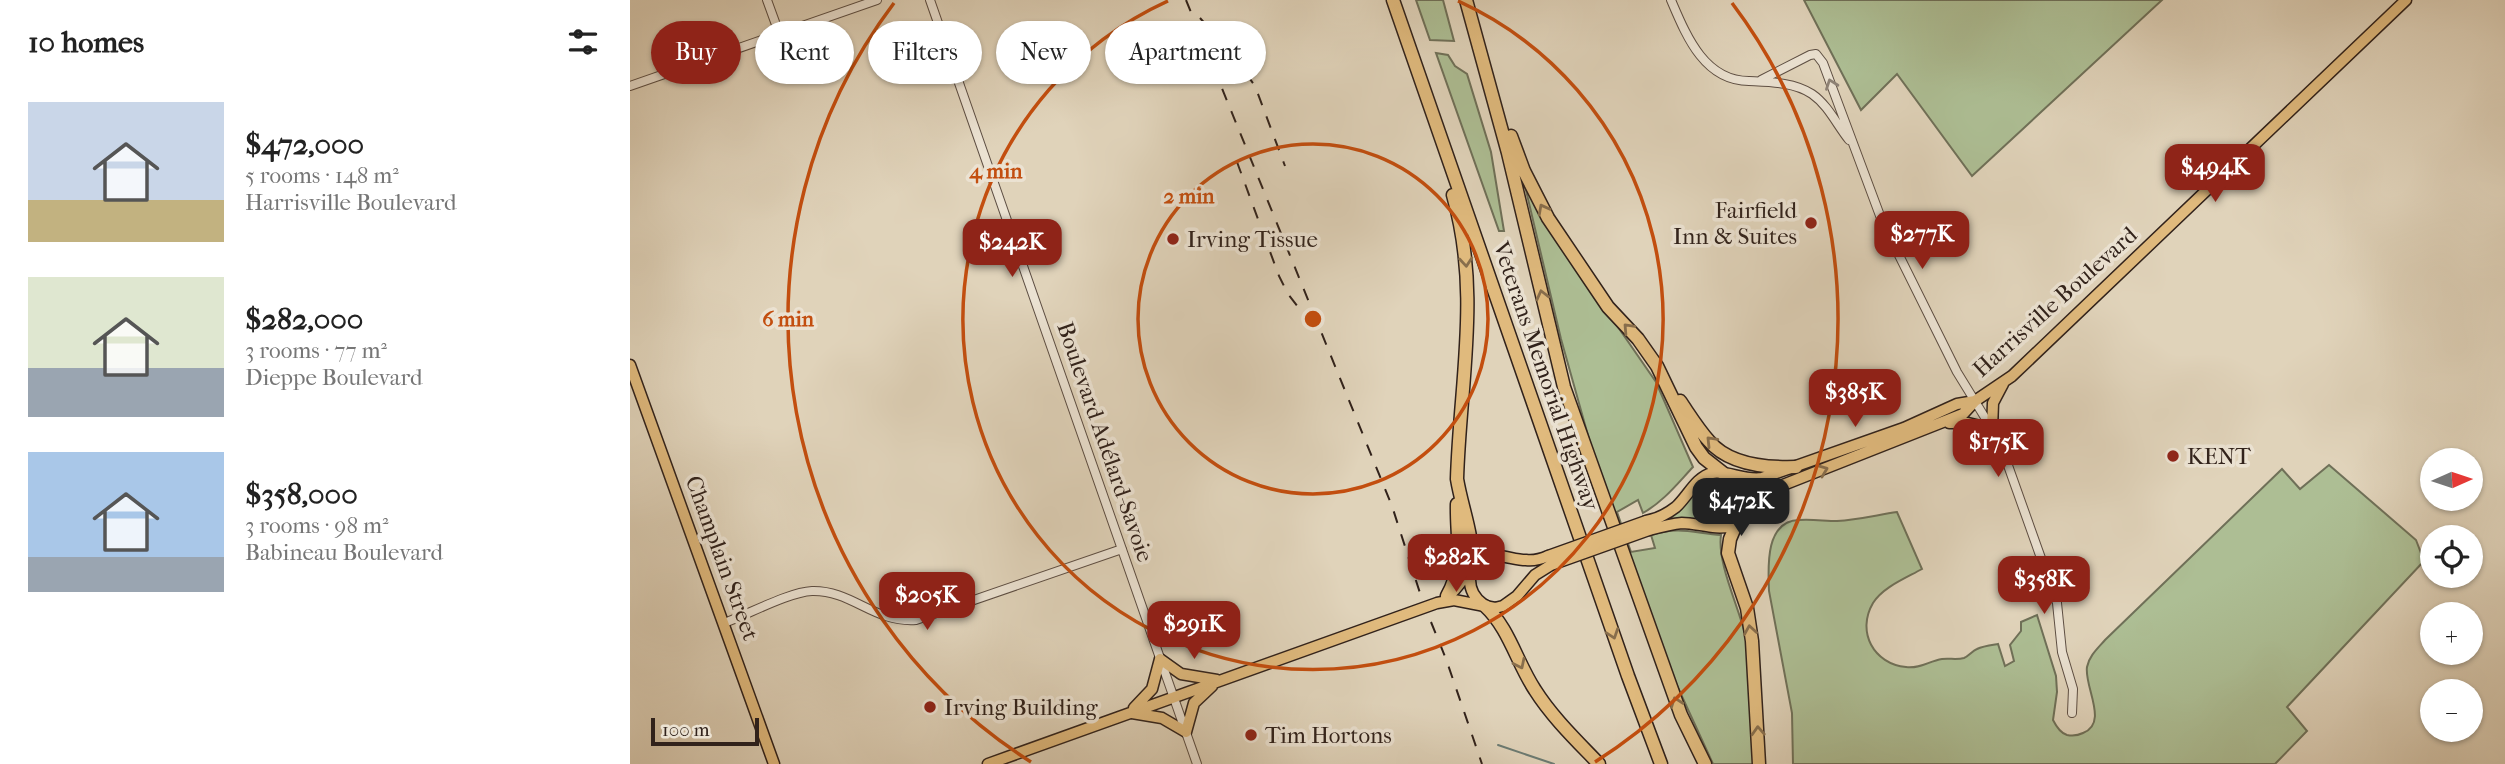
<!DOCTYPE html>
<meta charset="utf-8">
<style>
body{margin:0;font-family:"IM FELL French Canon",serif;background:#f6f6f6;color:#222;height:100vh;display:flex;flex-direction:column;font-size:26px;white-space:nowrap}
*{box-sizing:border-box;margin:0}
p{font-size:23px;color:#767676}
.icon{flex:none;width:38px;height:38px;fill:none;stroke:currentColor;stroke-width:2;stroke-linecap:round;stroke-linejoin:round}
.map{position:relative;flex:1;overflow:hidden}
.details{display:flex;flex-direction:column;background:#fff;width:630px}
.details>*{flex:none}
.guide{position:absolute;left:21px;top:21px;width:665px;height:63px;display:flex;gap:14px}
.needle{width:46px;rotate:87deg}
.tools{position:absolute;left:1790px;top:448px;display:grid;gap:14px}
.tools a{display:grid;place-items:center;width:63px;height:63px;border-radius:50%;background:#fff;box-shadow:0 2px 5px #0004;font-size:35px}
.scale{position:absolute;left:21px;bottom:18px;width:108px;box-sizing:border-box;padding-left:7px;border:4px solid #31221b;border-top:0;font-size:19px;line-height:24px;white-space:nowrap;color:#31221b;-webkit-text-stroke:5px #ebe2d2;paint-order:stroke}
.price{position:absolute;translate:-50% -60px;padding:0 16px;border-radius:14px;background:#8f2418;color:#fff;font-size:23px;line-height:46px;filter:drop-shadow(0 2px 4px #0008)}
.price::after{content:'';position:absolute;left:50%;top:42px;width:21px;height:16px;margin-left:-10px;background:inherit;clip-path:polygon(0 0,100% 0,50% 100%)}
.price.on{background:#222;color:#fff}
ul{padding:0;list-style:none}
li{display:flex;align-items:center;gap:21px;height:175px;padding:0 28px}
li span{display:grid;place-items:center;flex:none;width:196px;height:140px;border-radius:0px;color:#555}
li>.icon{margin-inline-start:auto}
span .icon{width:84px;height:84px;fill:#fffc;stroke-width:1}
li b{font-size:30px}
h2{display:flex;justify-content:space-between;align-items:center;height:84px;padding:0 28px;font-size:30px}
.pill{padding:0 24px;border-radius:32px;background:#fff;box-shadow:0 2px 5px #0004;font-size:24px;line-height:63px}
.pill.on{background:#8f2418;color:#fff}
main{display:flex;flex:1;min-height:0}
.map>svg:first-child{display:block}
.green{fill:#adbe94;stroke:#6f7058;stroke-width:2}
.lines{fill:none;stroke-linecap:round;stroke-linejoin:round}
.stream{stroke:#6c7c74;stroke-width:2}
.minor-casing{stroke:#5d4e43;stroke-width:10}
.major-casing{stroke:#31221b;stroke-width:13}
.highway-casing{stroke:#31221b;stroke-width:15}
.minor{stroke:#ebe2d2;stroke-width:8}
.major{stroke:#e0ba7d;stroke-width:10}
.highway{stroke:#e0ba7d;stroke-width:12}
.rail{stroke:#31221b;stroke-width:2;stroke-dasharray:12 12;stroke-linecap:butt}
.major-bridge-casing{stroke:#31221b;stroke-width:13;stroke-linecap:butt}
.major-bridge{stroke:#e0ba7d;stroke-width:10}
.oneway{stroke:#8e8276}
.oneway2{stroke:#886e4c}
.ring{fill:none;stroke:#c34e0f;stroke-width:3.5}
.poi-dot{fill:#8f2418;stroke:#ebe2d2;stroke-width:2.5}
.labels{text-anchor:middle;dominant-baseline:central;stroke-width:7;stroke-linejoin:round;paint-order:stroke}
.poi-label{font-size:23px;fill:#31221b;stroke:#ebe2d2;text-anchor:start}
.street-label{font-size:23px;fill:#31221b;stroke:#ebe2d2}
.centre{fill:#c34e0f;stroke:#ebe2d2;stroke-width:3.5}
.ring-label{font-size:21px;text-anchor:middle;font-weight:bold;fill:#c34e0f;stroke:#ebe2d2;stroke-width:7;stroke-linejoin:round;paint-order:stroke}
</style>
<main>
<section class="details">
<h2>10 homes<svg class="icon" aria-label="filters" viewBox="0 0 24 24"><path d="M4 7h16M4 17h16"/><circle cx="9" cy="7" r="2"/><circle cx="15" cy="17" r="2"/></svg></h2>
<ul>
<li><span style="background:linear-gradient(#c9d6e8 70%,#c2b280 0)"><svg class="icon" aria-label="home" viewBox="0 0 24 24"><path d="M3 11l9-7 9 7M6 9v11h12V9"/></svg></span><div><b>$472,000</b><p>5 rooms · 148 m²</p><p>Harrisville Boulevard</p></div></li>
<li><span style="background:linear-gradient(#dfe7d0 65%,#9aa5b1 0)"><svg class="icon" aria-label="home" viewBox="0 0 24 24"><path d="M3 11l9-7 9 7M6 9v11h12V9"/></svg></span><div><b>$282,000</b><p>3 rooms · 77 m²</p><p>Dieppe Boulevard</p></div></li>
<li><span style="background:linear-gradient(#a9c7e8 75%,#9aa5b1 0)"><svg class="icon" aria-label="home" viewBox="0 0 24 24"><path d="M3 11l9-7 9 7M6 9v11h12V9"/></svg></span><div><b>$358,000</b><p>3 rooms · 98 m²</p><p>Babineau Boulevard</p></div></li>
</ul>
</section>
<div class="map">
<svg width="1875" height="764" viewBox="0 0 1875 764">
<rect width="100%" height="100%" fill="#e0d3ba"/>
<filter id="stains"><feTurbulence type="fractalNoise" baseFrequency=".00286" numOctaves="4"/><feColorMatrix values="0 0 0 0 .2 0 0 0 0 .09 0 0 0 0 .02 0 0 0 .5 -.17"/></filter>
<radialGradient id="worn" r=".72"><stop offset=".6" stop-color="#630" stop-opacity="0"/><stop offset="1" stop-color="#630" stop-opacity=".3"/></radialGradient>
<!-- green -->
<path class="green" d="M786,0H813L824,41L800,40Z
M1174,0H1532L1342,176L1267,74L1231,110Z
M806,53L818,55L825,66L837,74L861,152L874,231H869Z
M894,182L981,317L1026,382L1063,467C1047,484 1034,501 1013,513L1008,500L987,512L1001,552L1025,548L1021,535C1049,526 1064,533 1091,535C1087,563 1108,605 1115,634C1124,676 1123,721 1127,764H1083L1044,679L966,464L931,339Z
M1699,465L1786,540L1794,561L1657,707L1677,731L1645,764H1163L1162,713L1139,591C1138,567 1135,521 1169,520C1182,519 1195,521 1207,521C1227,520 1247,515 1267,512L1292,569C1276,578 1253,587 1243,603C1226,632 1244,664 1276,667C1290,669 1299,661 1312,659C1319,658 1327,660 1334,658C1339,656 1342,651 1347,649C1353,646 1362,645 1368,644L1375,666L1384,661L1380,645L1391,631V622L1407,615L1426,676L1427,692L1423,720C1426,726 1430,733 1437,735C1442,736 1449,735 1453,733C1479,723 1454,687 1457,667C1459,656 1468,648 1475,640L1652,469L1670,489Z
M1082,483L1095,485C1100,492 1104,498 1101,506C1094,531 1058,517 1040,519L1039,515L1064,492Z"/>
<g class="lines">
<!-- stream -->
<path class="stream" d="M868,745L924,764"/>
<!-- minor casing -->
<g class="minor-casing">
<path id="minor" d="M137,0L149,33
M300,0L567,764
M1041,0C1056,35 1074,81 1119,81C1139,82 1164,82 1182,94C1198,105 1207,125 1219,140
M1131,80L1180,55L1186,54L1193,63L1252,221L1327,372L1362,429L1375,457L1427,603L1432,652L1443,689L1442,713
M0,86L247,0
M94,623C117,615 159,592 182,591C222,590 244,623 286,620L492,549"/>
</g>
<!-- major casing -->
<g class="major-casing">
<path id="major" d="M0,365L144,764
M1319,423H1338L1362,429L1363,403L1373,384
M1112,513L1148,487L1333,414L1345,401L1382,376L1776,0
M1016,521C1027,519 1037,514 1046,507C1058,496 1066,477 1082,473C1097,470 1114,481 1132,478L1274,428L1327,404L1345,401
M1019,530C1030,527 1041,524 1052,523C1076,523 1112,542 1115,501C1115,491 1111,484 1103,477
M841,572C838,585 842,596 853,604
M818,596C832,586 837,567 852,559C866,551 881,560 896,560C903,561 911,559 918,556
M504,708L522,689L530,659L551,674L587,680
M502,713L532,718L556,732L564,703L582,686
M358,764L807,603L824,600L865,608L873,606L887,596L905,575L921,565"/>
</g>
<!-- highway casing -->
<g class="highway-casing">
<path id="highway" d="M763,0L998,676L1031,764
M836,0L878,153L934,387L1051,715L1075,764
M881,136L894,171L918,218L978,307L1008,339L1027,366L1066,447L1074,458L1093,473
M823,195C851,293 830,380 827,479C832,509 844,536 842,567
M1050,401C1059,414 1068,429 1079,441C1099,465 1137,468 1166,467
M1108,520L1100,539L1098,553L1117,608L1122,641L1129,764
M817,596C835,564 826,538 827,504
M855,606C879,628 887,663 905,690C922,717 947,741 969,764"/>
</g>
<!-- minor -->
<use href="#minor" class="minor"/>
<!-- major -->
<use href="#major" class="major"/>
<!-- highway -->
<use href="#highway" class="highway"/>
<!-- rail -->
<path class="rail" d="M556,0L762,506L790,593
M570,18L606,59L625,86L655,166
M607,162L649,276L658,294L685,329
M801,622L816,659L852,764"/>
<!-- major-bridge casing -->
<g class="major-bridge-casing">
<path id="major-bridge" d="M918,556L1016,521
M921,565L1019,530"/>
</g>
<!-- major-bridge -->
<use href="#major-bridge" class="major-bridge"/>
</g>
<!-- one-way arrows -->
<defs><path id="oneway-chevron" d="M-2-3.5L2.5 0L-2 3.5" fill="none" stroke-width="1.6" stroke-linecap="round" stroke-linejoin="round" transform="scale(1.75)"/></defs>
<use class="oneway" href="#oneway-chevron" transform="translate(1201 84) rotate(-110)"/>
<g class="oneway2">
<use href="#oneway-chevron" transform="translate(913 209) rotate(-118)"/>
<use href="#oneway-chevron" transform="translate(836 262) rotate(85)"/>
<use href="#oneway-chevron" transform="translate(912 295) rotate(-104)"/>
<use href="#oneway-chevron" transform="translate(998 328) rotate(-133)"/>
<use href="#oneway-chevron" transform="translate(1081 441) rotate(-134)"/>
<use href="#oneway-chevron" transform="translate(1193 470) rotate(-21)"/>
<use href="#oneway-chevron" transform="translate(1120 630) rotate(-99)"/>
<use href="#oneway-chevron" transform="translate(983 634) rotate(71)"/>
<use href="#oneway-chevron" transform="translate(890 664) rotate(64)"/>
<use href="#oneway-chevron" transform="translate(1046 702) rotate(-110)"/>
<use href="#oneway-chevron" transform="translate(1128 731) rotate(-93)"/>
</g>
<!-- distance rings -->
<g class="ring">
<circle cx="683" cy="319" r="175"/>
<path d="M828 1A350 350 0 1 1 538 1"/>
<path d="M401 762A525 525 0 0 1 264 3M1102 3A525 525 0 0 1 965 762"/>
</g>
<!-- markers -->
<g class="poi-dot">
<circle cx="1181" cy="223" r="7"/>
<circle cx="543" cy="239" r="7"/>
<circle cx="1543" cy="456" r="7"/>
<circle cx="300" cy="707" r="7"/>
<circle cx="621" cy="735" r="7"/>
</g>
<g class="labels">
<!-- poi labels -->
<g class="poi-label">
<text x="1167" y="210" text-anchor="end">Fairfield<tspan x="1167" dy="26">Inn &amp; Suites</tspan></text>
<text x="557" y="239">Irving Tissue</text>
<text x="1557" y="456">KENT</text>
<text x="314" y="707">Irving Building</text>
<text x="635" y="735">Tim Hortons</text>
</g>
<!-- street labels -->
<g class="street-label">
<text transform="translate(1425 302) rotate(-42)">Harrisville Boulevard</text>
<text transform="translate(916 376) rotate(71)">Veterans Memorial Highway</text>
<text transform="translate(475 442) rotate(71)">Boulevard Adélard-Savoie</text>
<text transform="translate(92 558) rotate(70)">Champlain Street</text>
</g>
</g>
<circle cx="683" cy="319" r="10" class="centre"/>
<g class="ring-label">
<text x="366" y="178">4 min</text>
<text x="559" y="203">2 min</text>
<text x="158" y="326">6 min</text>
</g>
<rect width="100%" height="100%" filter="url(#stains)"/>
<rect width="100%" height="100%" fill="url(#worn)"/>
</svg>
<div class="tools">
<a><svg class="needle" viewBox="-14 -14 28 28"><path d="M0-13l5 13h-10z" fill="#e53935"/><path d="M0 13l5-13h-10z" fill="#767676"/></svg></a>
<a><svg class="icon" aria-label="locate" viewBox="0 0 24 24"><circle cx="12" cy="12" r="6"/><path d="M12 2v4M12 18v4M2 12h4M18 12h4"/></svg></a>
<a>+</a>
<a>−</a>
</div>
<div class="scale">100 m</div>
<b class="price" style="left:1585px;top:204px">$494K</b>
<b class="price" style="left:1292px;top:271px">$277K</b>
<b class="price" style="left:382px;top:279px">$242K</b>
<b class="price" style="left:1225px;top:429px">$385K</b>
<b class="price" style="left:1368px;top:479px">$175K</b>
<b class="price on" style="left:1111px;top:538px">$472K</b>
<b class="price" style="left:826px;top:594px">$282K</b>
<b class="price" style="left:1414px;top:616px">$358K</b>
<b class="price" style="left:297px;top:632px">$205K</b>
<b class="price" style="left:564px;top:661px">$291K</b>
<div class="guide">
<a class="pill on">Buy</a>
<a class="pill">Rent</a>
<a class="pill">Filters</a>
<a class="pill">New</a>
<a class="pill">Apartment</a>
</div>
</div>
</main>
